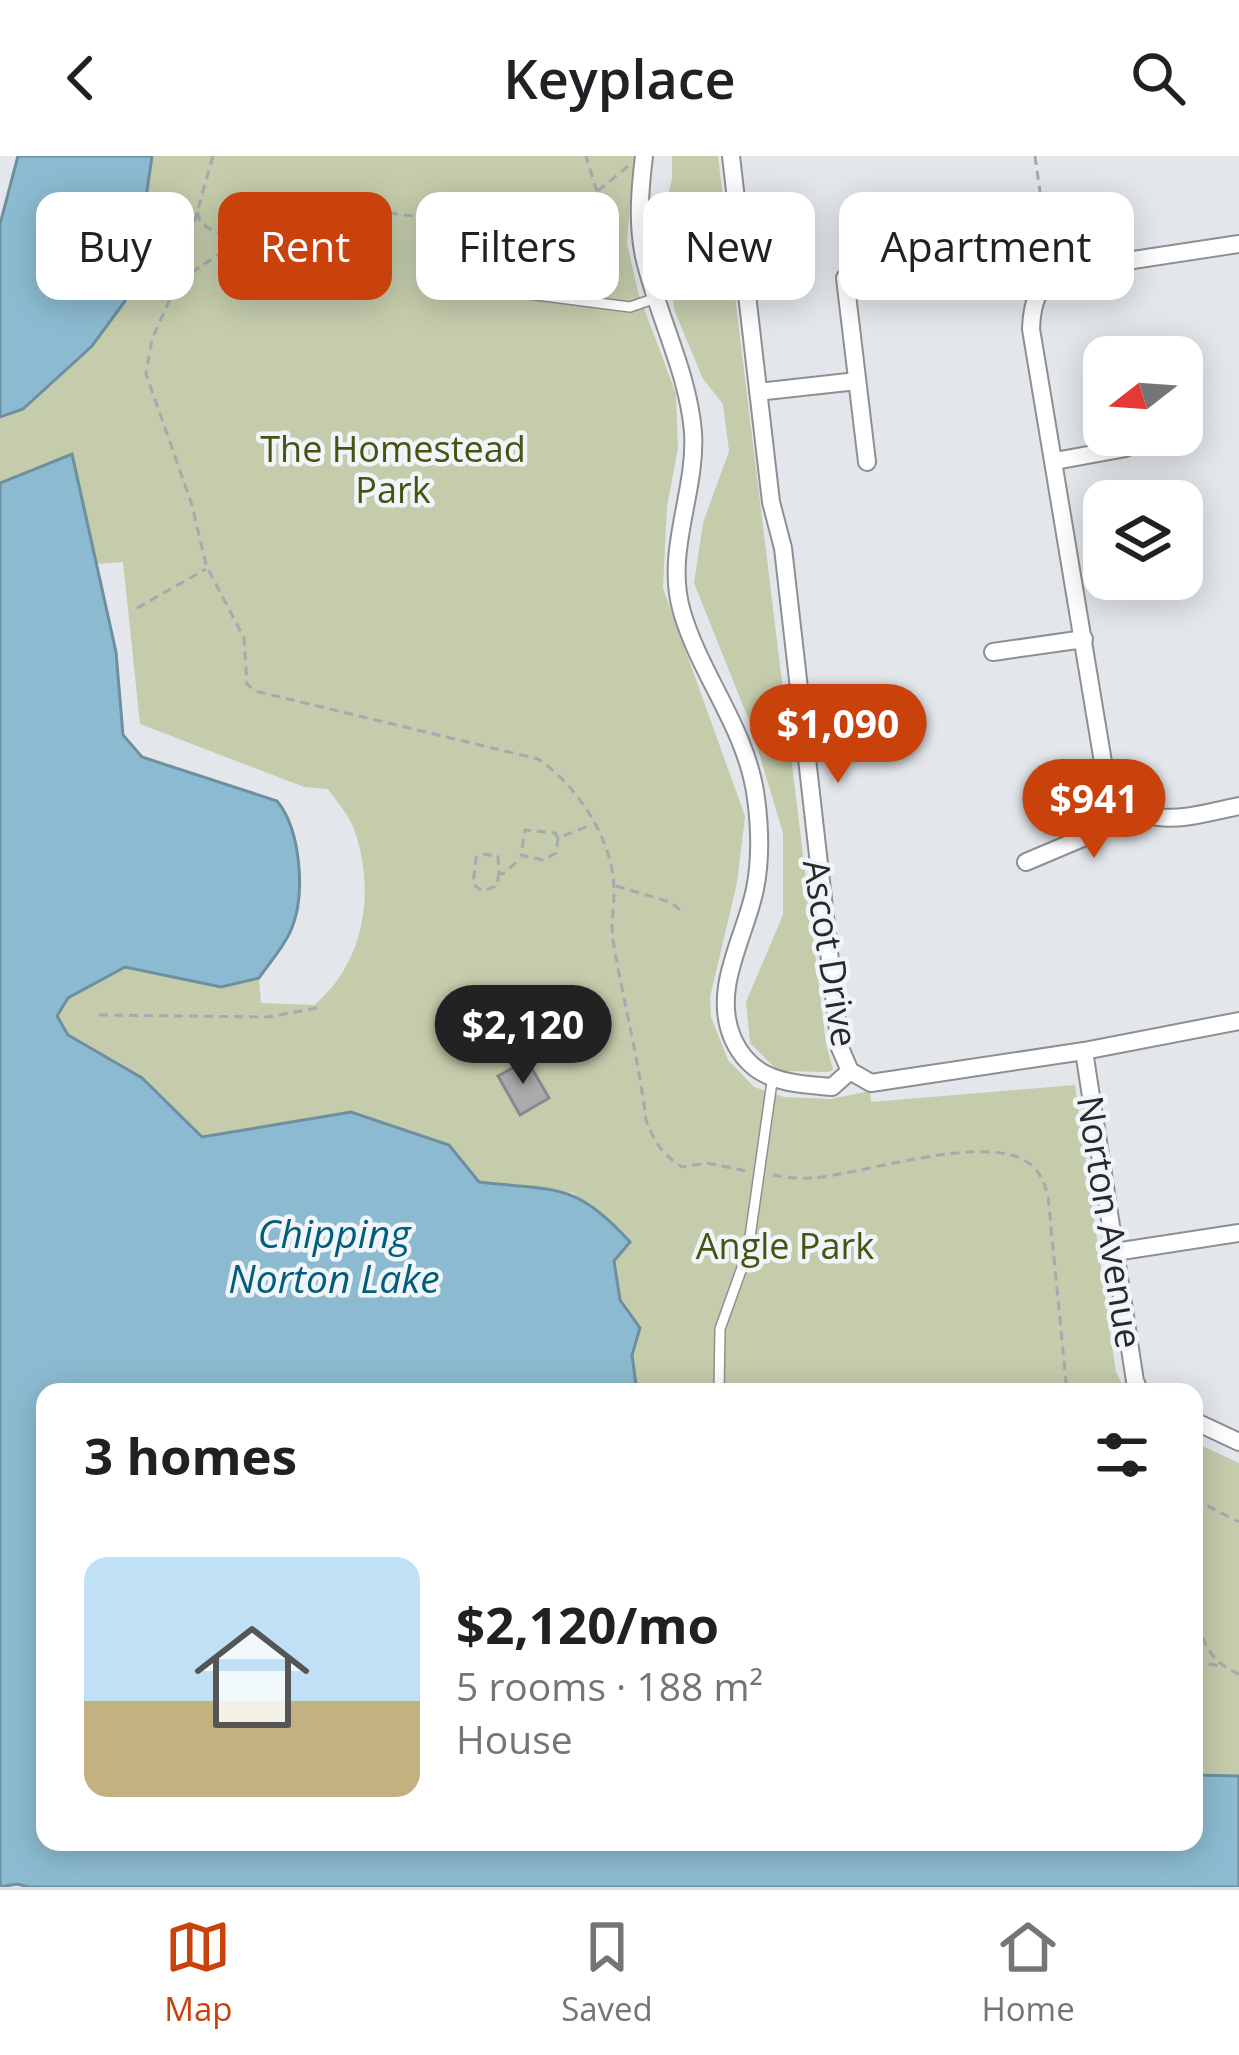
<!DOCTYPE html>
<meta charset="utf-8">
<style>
body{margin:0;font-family:"Open Sans",sans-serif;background:#f2f2f2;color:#202124;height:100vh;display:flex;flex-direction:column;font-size:45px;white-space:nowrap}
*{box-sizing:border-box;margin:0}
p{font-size:39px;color:#757577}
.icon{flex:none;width:66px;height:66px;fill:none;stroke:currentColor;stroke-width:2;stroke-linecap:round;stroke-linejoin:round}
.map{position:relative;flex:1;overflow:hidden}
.drawer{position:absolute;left:36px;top:1227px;width:1167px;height:468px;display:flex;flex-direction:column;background:#fff;border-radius:24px;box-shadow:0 6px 30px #0003}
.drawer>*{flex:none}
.guide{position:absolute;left:36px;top:36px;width:1167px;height:108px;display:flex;gap:24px}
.needle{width:78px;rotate:253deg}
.controls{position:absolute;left:1083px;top:180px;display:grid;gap:24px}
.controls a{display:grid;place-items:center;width:120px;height:120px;border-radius:24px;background:#fff;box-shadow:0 6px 30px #0003;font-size:60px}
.price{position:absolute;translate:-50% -102px;padding:0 27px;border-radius:42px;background:#c9420b;color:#fff;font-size:39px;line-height:78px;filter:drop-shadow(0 3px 6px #0008)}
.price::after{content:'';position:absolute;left:50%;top:72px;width:36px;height:27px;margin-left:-18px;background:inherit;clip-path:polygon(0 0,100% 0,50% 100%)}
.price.selected{background:#222;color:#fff}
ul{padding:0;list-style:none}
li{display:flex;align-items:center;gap:36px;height:300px;padding:0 48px}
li+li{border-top:3px solid #e0e0e0}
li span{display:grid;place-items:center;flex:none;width:336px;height:240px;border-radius:24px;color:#555}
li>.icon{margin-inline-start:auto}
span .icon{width:144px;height:144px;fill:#fffc;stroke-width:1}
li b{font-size:51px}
h2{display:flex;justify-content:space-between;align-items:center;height:144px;padding:0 48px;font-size:51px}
.tag{padding:0 42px;border-radius:24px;background:#fff;box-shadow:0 6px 30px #0003;font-size:42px;line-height:108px}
.tag.selected{background:#c9420b;color:#fff}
header{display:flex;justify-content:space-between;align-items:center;height:156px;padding:0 48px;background:#fff;font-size:54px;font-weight:600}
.menu{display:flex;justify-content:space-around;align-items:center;height:168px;border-top:3px solid #e0e0e0;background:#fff;font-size:33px;color:#757577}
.menu a{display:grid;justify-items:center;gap:6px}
.menu .selected{color:#c9420b}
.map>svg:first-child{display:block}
.green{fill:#c4ccac}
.water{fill:#8cbbd1;stroke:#6e8f9f;stroke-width:3}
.building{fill:#adaaae;stroke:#8b888c;stroke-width:3}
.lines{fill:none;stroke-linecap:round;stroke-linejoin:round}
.service-casing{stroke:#8c9093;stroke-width:12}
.minor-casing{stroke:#8c9093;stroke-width:20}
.path{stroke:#a7aaad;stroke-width:3;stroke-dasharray:9 6;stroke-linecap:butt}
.service{stroke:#fff;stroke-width:9}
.minor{stroke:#fff;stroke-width:16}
.labels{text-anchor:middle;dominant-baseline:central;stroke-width:9;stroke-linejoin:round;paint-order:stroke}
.park-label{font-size:36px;fill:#485311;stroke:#f1f5f9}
.street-label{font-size:36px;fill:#27292a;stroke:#f1f5f9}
.water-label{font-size:39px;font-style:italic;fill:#005e7c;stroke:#f1f5f9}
</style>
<header><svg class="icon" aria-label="back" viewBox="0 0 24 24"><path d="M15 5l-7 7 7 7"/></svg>Keyplace<svg class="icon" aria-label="search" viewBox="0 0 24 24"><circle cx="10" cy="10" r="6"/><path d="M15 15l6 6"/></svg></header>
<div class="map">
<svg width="1239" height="1731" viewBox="0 0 1239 1731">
<rect width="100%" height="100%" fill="#e3e7eb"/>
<!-- green -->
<path class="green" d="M152,0H634L627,87L638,136L676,238L678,292L667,351L663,432L745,660L737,727L710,841L711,861L728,904L754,931L784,941L831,943L870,935L871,946L1075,929L1116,1216L1126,1236H637L632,1199L640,1172L620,1144L614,1105L574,1037L479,1026L449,989L351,956L202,981L142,922L68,879L57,860L68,843L125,811L221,831L259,822L261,847L314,849C365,807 376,735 354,673C349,659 337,646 328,633L304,631L140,568L123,406L97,408L72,298L0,326V261L23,253L92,190L125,145L138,97Z
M672,0H718L826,888L833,914L828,916L778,915L750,887L746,846L783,759V677L750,567L694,427L703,367L729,295L723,248L703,223L675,156L659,72L672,23Z
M1194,1286L1239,1307V1620L1194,1619Z"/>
<!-- water -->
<path class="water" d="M18,0H152L138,97L125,145L92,190L23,253L0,261V68Z
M72,298L116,496L123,579L142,601L277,645C301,674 306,740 291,774C284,791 269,807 259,822L221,831L125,811L68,842L57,860L68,879L142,922L202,981L351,956L449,989L479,1026C556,1035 575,1025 630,1086L614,1105L620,1144L640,1172L632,1199L637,1236H45V1686H1194V1619L1239,1620V1731H29L17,1728L0,1731V327Z"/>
<!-- building -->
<path class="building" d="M527,904L549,942L520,959L498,920Z"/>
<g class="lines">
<!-- service casing -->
<g class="service-casing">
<path id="service" d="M521,137L630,151L656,142
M719,1236L720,1173L748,1095L772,926"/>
</g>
<!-- minor casing -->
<g class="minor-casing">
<path id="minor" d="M644,0C640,33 637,67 644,100C657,159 688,215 693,276C697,336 664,396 682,456C701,521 747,573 756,642C760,672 761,703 755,733C745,782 711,833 733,883C753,927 790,927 832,931L850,915
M731,0L771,346L783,392L840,892L850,915L871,927L1084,895L1239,865
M1239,88L1067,114C1039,126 1032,143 1031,173L1106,624C1140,679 1186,661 1239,650
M1015,105L1043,129
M845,122L867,306
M758,236L857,225
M1055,305L1126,292
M993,496L1084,483
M1026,706L1090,679L1126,649
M1084,895L1135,1225L1140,1236
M1115,1096L1239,1077
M1194,1265L1239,1286"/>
</g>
<!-- path -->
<path class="path" d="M213,0L177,127L152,183L146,218L192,349L206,409L244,482L247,528L255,535L538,603C578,630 614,685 614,735C614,753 610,772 614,790C624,848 639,905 646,964C654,986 662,998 682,1011L707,1007L746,1015
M1035,0L1050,107
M598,35L628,10
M197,56L201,67C249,102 264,52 313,48L572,79L598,57L597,36L586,0
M179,125L246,80
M137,452L206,413
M558,682L555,677L525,674L521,699L543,704L556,697L558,682L591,669
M499,717L497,730L482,735L473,728L476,702L480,698L498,700L499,717L503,718L521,702
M616,730L670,746L682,755
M99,859L268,861L317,852
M773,1019C786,1021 798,1023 811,1022C865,1018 973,980 1022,1003C1038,1011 1044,1024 1048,1040L1067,1236
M1194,1343L1239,1366
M1194,1437C1199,1474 1202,1503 1239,1518
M1194,1505L1220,1510"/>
<!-- service -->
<use href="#service" class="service"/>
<!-- minor -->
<use href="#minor" class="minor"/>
</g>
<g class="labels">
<!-- park labels -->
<g class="park-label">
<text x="393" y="292">The Homestead<tspan x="393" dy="41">Park</tspan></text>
<text x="785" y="1089">Angle Park</text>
</g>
<!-- street labels -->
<g class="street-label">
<text transform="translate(831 797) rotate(81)">Ascot Drive</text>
<text transform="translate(1110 1066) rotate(81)">Norton Avenue</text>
</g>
<!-- water labels -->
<g class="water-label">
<text x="334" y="1076">Chipping<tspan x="334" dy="45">Norton Lake</tspan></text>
</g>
</g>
</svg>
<div class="controls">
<a><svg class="needle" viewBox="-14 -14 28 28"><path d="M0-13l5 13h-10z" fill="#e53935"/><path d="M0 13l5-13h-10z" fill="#757577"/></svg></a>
<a><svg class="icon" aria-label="layers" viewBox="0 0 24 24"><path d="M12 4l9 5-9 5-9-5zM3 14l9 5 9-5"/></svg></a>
</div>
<b class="price" style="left:838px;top:630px">$1,090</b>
<b class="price" style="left:1094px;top:705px">$941</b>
<b class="price selected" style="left:523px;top:931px">$2,120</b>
<div class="guide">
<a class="tag">Buy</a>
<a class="tag selected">Rent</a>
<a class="tag">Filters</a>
<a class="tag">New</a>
<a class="tag">Apartment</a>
</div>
<section class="drawer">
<h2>3 homes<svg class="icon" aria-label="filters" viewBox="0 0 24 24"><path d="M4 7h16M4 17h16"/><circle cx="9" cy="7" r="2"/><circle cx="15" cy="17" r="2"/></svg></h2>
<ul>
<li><span style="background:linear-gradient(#bfe0f5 60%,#c2b280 0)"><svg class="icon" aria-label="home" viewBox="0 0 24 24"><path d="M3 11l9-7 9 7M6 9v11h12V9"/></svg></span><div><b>$2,120/mo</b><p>5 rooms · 188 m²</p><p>House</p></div></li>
</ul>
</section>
</div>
<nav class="menu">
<a class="selected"><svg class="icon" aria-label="map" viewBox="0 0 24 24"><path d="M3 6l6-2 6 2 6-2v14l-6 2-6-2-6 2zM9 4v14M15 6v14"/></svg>Map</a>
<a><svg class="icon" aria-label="saved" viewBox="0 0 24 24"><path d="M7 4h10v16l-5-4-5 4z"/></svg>Saved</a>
<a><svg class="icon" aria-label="home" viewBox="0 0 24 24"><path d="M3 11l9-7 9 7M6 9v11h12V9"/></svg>Home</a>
</nav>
